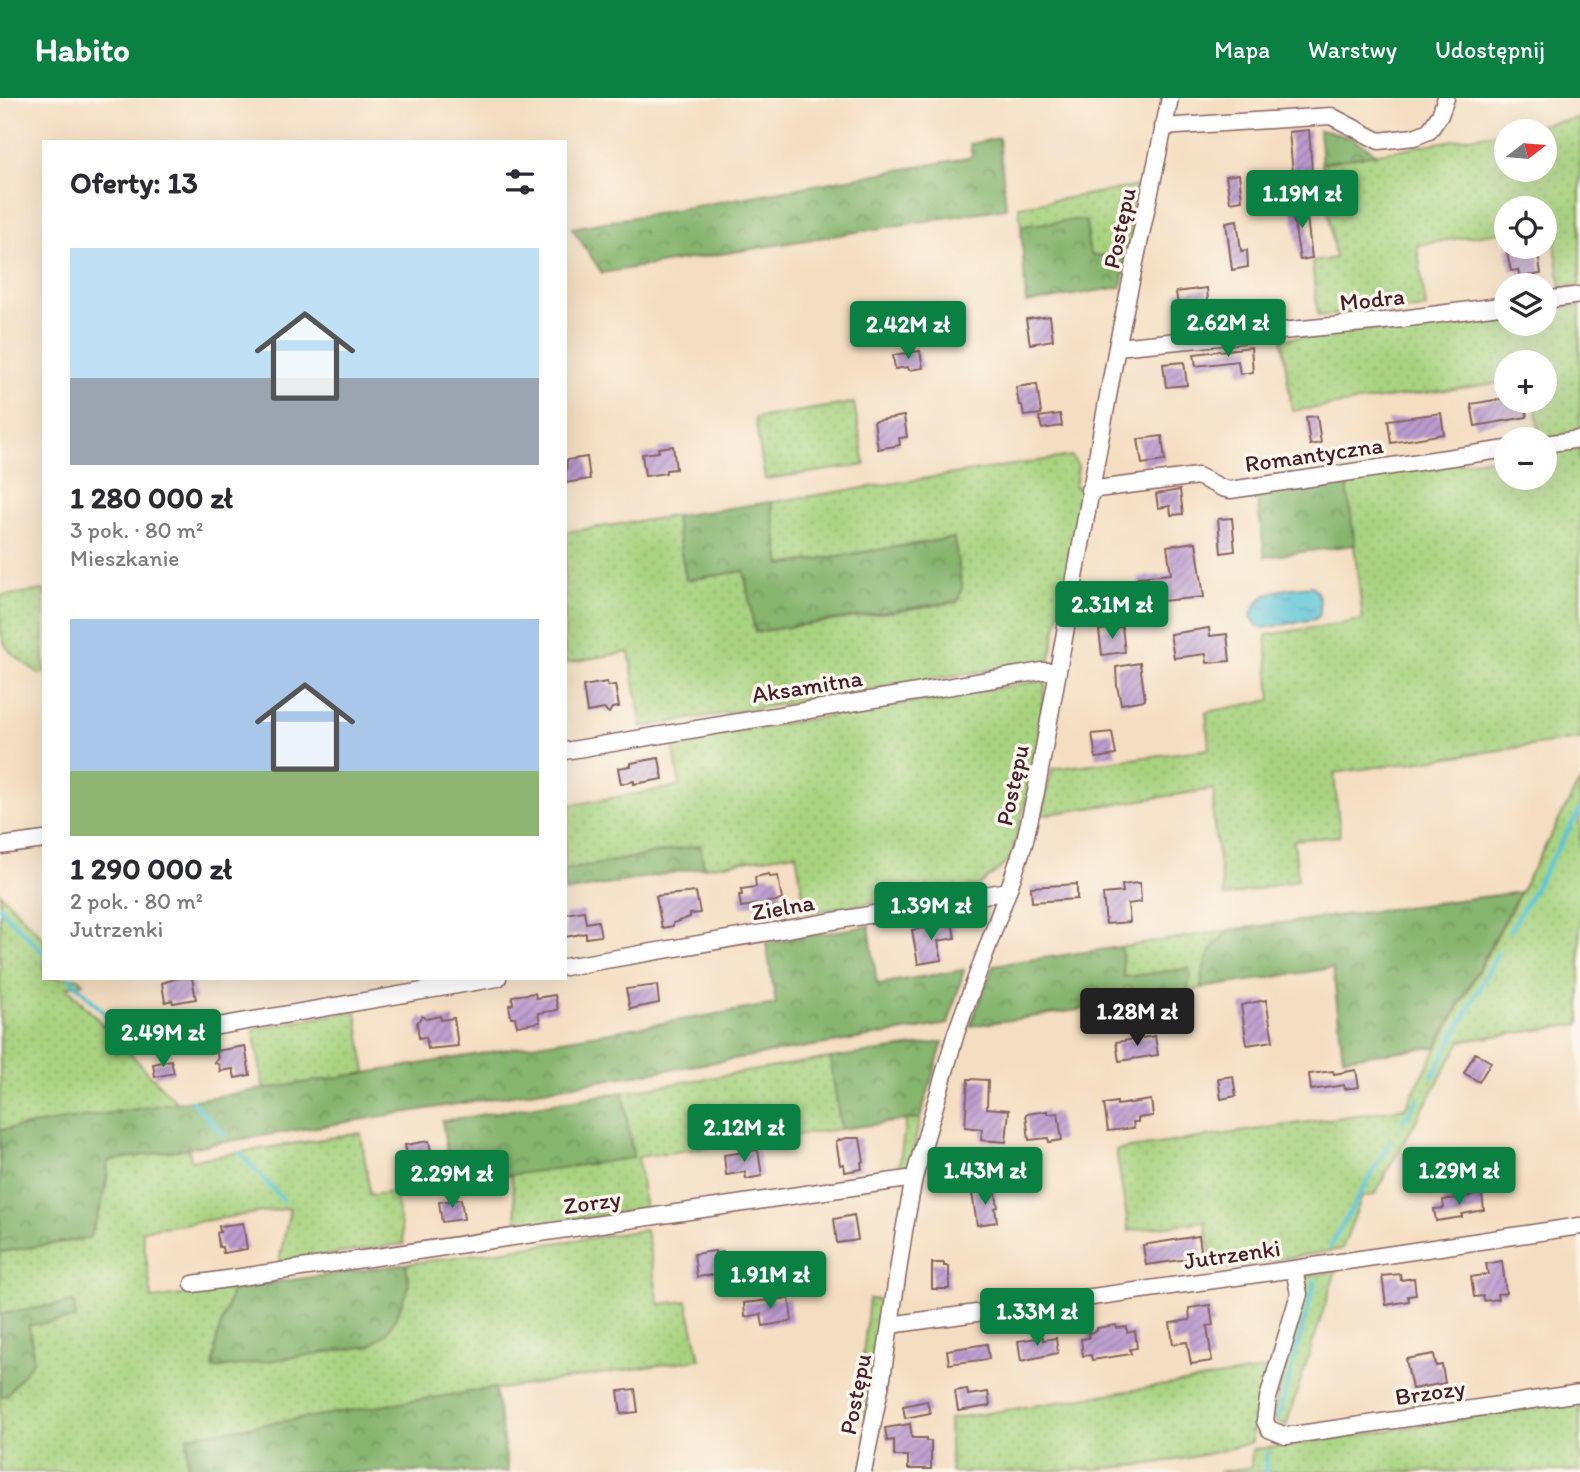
<!DOCTYPE html>
<html lang="pl">
<meta charset="utf-8">
<style>
body{margin:0;font-family:Itim,sans-serif;background:#f7f7f7;color:#2b2b33;height:100vh;display:flex;flex-direction:column;font-size:26px;white-space:nowrap}
*{box-sizing:border-box;margin:0}
p{font-size:23px;color:#7c7c81}
.icon{flex:none;width:38px;height:38px;fill:none;stroke:currentColor;stroke-width:2;stroke-linecap:round;stroke-linejoin:round}
.map{position:relative;flex:1;overflow:hidden}
.sheet{position:absolute;left:42px;top:42px;width:525px;height:840px;display:flex;flex-direction:column;background:#fff;border-radius:0px;box-shadow:0 7px 28px #0002}
.sheet>*{flex:none}
.needle{width:46px;rotate:74deg}
.controls{position:absolute;left:1494px;top:21px;display:grid;gap:14px}
.controls a{display:grid;place-items:center;width:63px;height:63px;border-radius:50%;background:#fff;box-shadow:0 7px 28px #0002;font-size:35px}
.price{position:absolute;translate:-50% -60px;padding:0 16px;border-radius:7px;background:#0b8043;color:#fff;font-size:23px;line-height:46px;filter:drop-shadow(0 2px 4px #0008)}
.price::after{content:'';position:absolute;left:50%;top:42px;width:21px;height:16px;margin-left:-10px;background:inherit;clip-path:polygon(0 0,100% 0,50% 100%)}
.price.current{background:#222;color:#fff}
ul{padding:0;list-style:none}
li{display:grid;align-content:center;gap:14px;height:371px;padding:0 28px}
li span{display:grid;place-items:center;height:217px;border-radius:0px;color:#555}
li>.icon{margin-inline-start:auto}
span .icon{width:126px;height:126px;fill:#fffc;stroke-width:1}
li b{font-size:30px}
h2{display:flex;justify-content:space-between;align-items:center;height:84px;padding:0 28px;font-size:30px}
header{display:flex;align-items:center;gap:42px;box-sizing:border-box;height:98px;padding:0 35px;background:#0b8043;color:#fff}
header strong{font-size:33px}
nav{display:flex;gap:38px;margin-inline-start:auto;font-size:24px}
.map>svg:first-child{display:block}
.grass{fill:url(#grass-dots);stroke:#797956;stroke-width:2;fill-rule:evenodd}
.forest{fill:url(#forest-crowns);stroke:#686a4c;stroke-width:2}
.water{fill:url(#water-ripples);stroke:#527280;stroke-width:2}
.lines{fill:none;stroke-linecap:round;stroke-linejoin:round}
.stream{stroke:#5bc5d6;stroke-width:4.5}
.building{fill:url(#building-hatch)}
.street-casing{stroke:#866260;stroke-width:19}
.street{stroke:#fff;stroke-width:16}
.labels{text-anchor:middle;dominant-baseline:central;stroke-width:7;stroke-linejoin:round;paint-order:stroke}
.street-label{font-size:24px;fill:#4a1f2b;stroke:#fbf7ec}
</style>
<header>
<strong>Habito</strong>
<nav><a>Mapa</a><a>Warstwy</a><a>Udostępnij</a></nav>
</header>
<div class="map">
<svg width="1580" height="1374" viewBox="0 0 1580 1374">
<defs>
<pattern id="grass-dots" width="8" height="8" patternUnits="userSpaceOnUse" patternTransform="scale(1.75)"><rect width="8" height="8" fill="#a8d380"/><path d="M2 2h.1M6 6h.1" fill="none" stroke="#92b56f" stroke-width="1.8" stroke-linecap="round"/></pattern>
<pattern id="forest-crowns" width="20" height="18" patternUnits="userSpaceOnUse" patternTransform="scale(1.75)"><rect width="20" height="18" fill="#86b56e"/><path d="M2 6a3 3 0 1 1 6 0M12 15a3 3 0 1 1 6 0" fill="none" stroke="#70935b"/></pattern>
<pattern id="water-ripples" width="26" height="14" patternUnits="userSpaceOnUse" patternTransform="scale(1.75)"><rect width="26" height="14" fill="#5bc5d6"/><path d="M2 4q2-2 4 0t4 0M15 11q2-2 4 0t4 0" fill="none" stroke="#4d9fae"/></pattern>
<pattern id="building-hatch" width="6" height="6" patternUnits="userSpaceOnUse" patternTransform="scale(1.75)"><rect width="6" height="6" fill="#bb9bcf"/><path d="M-1 1l2-2M0 6l6-6M5 7l2-2" fill="none" stroke="#9a7ea8"/></pattern>
</defs>
<rect width="100%" height="100%" fill="#fbf7ec"/>
<filter id="ink" filterUnits="userSpaceOnUse"><feTurbulence type="fractalNoise" baseFrequency=".0143" numOctaves="2"/><feDisplacementMap in="SourceGraphic" scale="14" xChannelSelector="R" yChannelSelector="G"/><feConvolveMatrix kernelMatrix="1 2 1 2 8 2 1 2 1" color-interpolation-filters="sRGB"/></filter>
<filter id="wash" filterUnits="userSpaceOnUse"><feTurbulence type="fractalNoise" baseFrequency=".00686" numOctaves="4" result="noise"/><feDisplacementMap in="SourceGraphic" scale="28" xChannelSelector="R" yChannelSelector="G"/><feGaussianBlur stdDeviation="1.57" result="paint"/><feColorMatrix in="noise" values="0 0 0 0 0 0 0 0 0 0 0 0 0 0 0 0 0 1.4 0 .05"/><feComposite in="paint" operator="in"/></filter>
<g filter="url(#wash)">
<rect width="100%" height="100%" fill="#f4dec1"/>
<!-- grass -->
<path class="grass" d="M1580,20V187L1561,190L1552,126H1545V110H1507V133L1417,147L1426,210L1318,218L1312,164L1335,160L1322,65ZM1507,33H1545V72H1507Z
M1139,88L1127,157L1092,158C1085,147 1090,135 1085,123L1076,122L1021,128L1019,108Z
M1580,207V336L1540,341L1535,303H1545V264H1507V284L1292,313L1282,241L1507,216V226H1545V211Z
M854,305L865,367L765,381L755,320Z
M1580,347V641L1334,675L1340,738L1294,742L1298,782L1224,799L1213,720L1214,691L1042,717L1052,671L1209,651L1206,614L1271,602L1266,537L1363,522L1346,381L1507,358V380H1545V352Z
M1071,358L1078,368L1075,389L1083,390L1050,562L642,629L629,554L565,565V434L675,418L686,482L744,473L755,534L958,504L954,440L781,467L771,404Z
M44,492V575L40,576C0,548 0,551 0,498Z
M1046,582L1033,676L1011,759L1001,770L977,788L806,815L796,755L704,769L700,748L565,772V708L680,688L673,644Z
M1580,683V926L1461,943L1374,1097L1362,1099L1342,1151L1213,1172L1205,1123L1129,1133L1116,1052L1405,1010Z
M0,795L44,841V880H79L83,885L67,889L177,1005L0,1032Z
M1229,832C1208,852 1204,861 1201,890L1186,896L1189,890L1124,879L1121,849Z
M356,913L366,975L264,992L253,931Z
M830,960L841,1031L638,1059L645,1111L518,1130L511,1076L633,1059L623,994Z
M920,1020L909,1074L898,1075L906,1022Z
M361,1035L370,1097L395,1094L404,1146L279,1164L290,1110L142,1132L152,1201L233,1190L217,1239L409,1187L406,1166L646,1132L659,1206L687,1203L700,1261L188,1338L187,1374H0V1298L6,1297L29,1227L76,1220L74,1205L0,1216V1154L89,1140C100,1117 108,1089 108,1063L189,1050L191,1062Z
M1336,1173L1286,1328C1279,1327 1274,1324 1273,1316L1307,1178Z
M869,1201L886,1202L868,1316L856,1322Z
M1268,1271L1252,1335V1344C1159,1374 1051,1374 951,1374L949,1321Z
M1580,1303V1373L1218,1374L1251,1369L1252,1351L1280,1349Z"/>
<!-- forest -->
<path class="forest" d="M1319,32C1342,35 1358,42 1377,56L1322,65Z
M999,40L1006,110L602,175L572,130L972,59L970,46Z
M1076,122L1085,123C1090,135 1085,147 1092,158L1127,157L1121,189L1026,205L1021,128Z
M1346,381L1355,447L1265,459L1256,393Z
M771,404L781,467L954,440L962,489L958,503L755,534L744,473L686,482L675,418Z
M700,747L704,769L565,794V772Z
M1520,794L1436,949L1343,960L1333,870L1201,890C1204,861 1208,852 1229,832Z
M869,828L877,886L964,872L948,926L108,1063C107,1089 100,1116 89,1140L0,1154V1032L366,975L776,906L766,845Z
M1121,849L1124,879L1189,870L1191,878L1186,896L970,928L994,867Z
M943,944L920,1020L841,1031L830,960Z
M623,994L633,1060L452,1085L442,1023Z
M406,1166L409,1187L398,1215L387,1235L370,1248L213,1271L217,1239L233,1190Z
M74,1204L76,1221L29,1227L34,1262L6,1298H0V1216Z
M495,1290L508,1374H187L188,1338Z"/>
<!-- water -->
<path class="water" d="M1312,488C1321,496 1320,505 1320,517L1315,521L1264,530L1258,529L1251,518C1259,489 1287,491 1312,488Z"/>
<g class="lines">
<!-- stream -->
<path class="stream" d="M0,810L43,854
M1510,833L1580,712
M70,880L118,929
M1433,978L1498,855
M192,1003L225,1038
M1403,1023L1418,1001
M240,1055L283,1102
M1330,1149L1391,1042
M1278,1320L1315,1183
M1265,1374L1267,1355"/>
</g>
<g id="blocks">
<!-- building -->
<path class="building" d="M1309,32L1312,73L1293,75L1289,34Z
M1239,76L1242,102L1230,104L1226,78Z
M1305,104L1312,160L1300,162L1291,106Z
M1237,122L1241,153L1247,152L1248,169L1232,172L1226,124Z
M1517,149H1537L1541,176L1520,179L1518,172L1511,173L1506,150Z
M1207,190L1208,203L1194,205L1196,211L1179,214L1176,194Z
M1050,218L1053,242L1030,246L1026,221Z
M1251,249L1253,274L1240,276L1238,263L1196,268L1194,256Z
M920,253L923,270L909,272L908,269L895,271L893,257Z
M1184,264L1187,287L1166,289L1163,266Z
M1037,286L1041,316L1024,318L1022,307H1019L1016,289Z
M1507,300V303H1525L1527,319L1475,328L1471,306Z
M1441,315L1444,336L1391,345L1388,322Z
M1060,316L1062,328L1042,331L1039,319Z
M904,318L907,339L899,340L900,347L878,351L874,323Z
M1317,318L1321,345L1310,347L1306,319Z
M1162,338L1165,363L1142,366L1138,341Z
M673,348L676,371L666,372V375L645,378L642,356L659,354L658,350Z
M587,359L590,381L565,385L567,362Z
M1180,392L1183,416L1171,417L1170,408L1158,410L1156,396Z
M1232,420L1235,453L1221,455L1218,421Z
M1196,444L1204,499L1140,505L1138,479L1171,476L1167,448Z
M1122,529L1125,554L1102,557L1099,532Z
M1209,530L1210,538L1227,536L1230,563L1207,565L1206,556L1174,560L1170,536Z
M1140,565L1145,602L1121,606L1117,588L1116,569Z
M607,584L608,588L615,587L619,609L612,610L609,615L604,611L587,614L583,588Z
M1112,634L1116,657L1096,660L1092,636Z
M659,660L663,681L634,686V683L621,686L618,670L631,668V665Z
M769,776L770,779L778,778L782,802L741,809L739,797H742L741,791L756,789L755,779Z
M1137,785H1140L1141,804L1128,806L1130,824L1106,826L1103,796L1123,794L1122,787Z
M1077,786V801L1032,804L1031,789Z
M696,794L700,815L690,816V819L673,825V828L662,830L656,798Z
M584,813L586,825L598,823L601,838L586,840V835L565,839V816Z
M952,825L955,840L938,843L942,862L918,866L912,832Z
M178,880H192L196,901L173,905L172,902L165,904L162,885Z
M657,887L659,905L630,911L626,891Z
M535,895L536,900L555,897L558,912L538,915L540,924L517,928L515,919H511L509,907L513,906L512,898Z
M1266,902L1273,943L1247,947L1241,907Z
M422,918L426,921L440,918L441,922L454,920L458,948L428,951L426,939L419,940L417,925Z
M1155,938L1158,957L1119,963L1116,944Z
M245,948L250,977L235,980L233,971L220,973L219,967L214,964L218,960L216,953Z
M1475,955L1491,964L1479,984L1464,975Z
M171,962L174,975L155,979L153,966Z
M1356,972L1359,989L1345,991L1344,987L1311,992L1309,976L1333,973L1334,976Z
M1233,978L1236,998L1221,1001L1218,980Z
M968,981L988,982L987,1010L1009,1012L1006,1044L981,1042L982,1031L965,1029Z
M1151,1002L1153,1018L1138,1020V1024H1133L1134,1030L1108,1033L1104,1006L1117,1004V1007Z
M1047,1013V1016L1058,1015L1062,1042L1049,1044L1048,1040L1029,1042L1026,1016Z
M847,1040H860L864,1064H861L862,1071L845,1074L844,1066L840,1067L836,1043Z
M429,1043L432,1058L408,1062L405,1047Z
M758,1052L762,1078L746,1081L745,1074L726,1077L724,1057Z
M995,1091L998,1109L995,1110L997,1124L977,1127L972,1095Z
M1482,1096L1484,1112L1462,1116V1119L1436,1123L1434,1111L1444,1110L1443,1102Z
M461,1101L464,1121L442,1124L439,1104Z
M854,1117L858,1142L837,1145L834,1121Z
M243,1125L247,1151L223,1155L222,1149H219L217,1135L220,1134L219,1128Z
M1199,1138L1202,1159L1146,1167L1143,1147Z
M715,1153V1155L723,1154L726,1175L697,1179L694,1156Z
M1502,1163L1506,1195L1497,1196L1498,1201L1484,1203L1483,1198L1474,1199L1471,1179L1488,1176L1486,1166Z
M932,1165H944V1168H949V1191H932Z
M1400,1176L1401,1182L1414,1180L1416,1197L1408,1198L1409,1203L1386,1207L1382,1178Z
M789,1200L792,1223L763,1228L761,1216L745,1219L744,1205Z
M1210,1207L1213,1227L1207,1228L1212,1263L1191,1266L1187,1244L1173,1246L1170,1225L1190,1222L1189,1210Z
M1116,1227L1117,1230L1127,1229V1235L1135,1233L1137,1250L1130,1251L1131,1256L1092,1262L1091,1257L1083,1258L1081,1241L1089,1240L1088,1235L1097,1233V1230Z
M1043,1239V1242L1056,1240L1058,1255L1021,1263L1018,1243Z
M987,1246L989,1261L949,1266L947,1252Z
M1434,1256L1436,1268L1442,1267L1445,1285L1412,1291L1406,1261Z
M635,1291L638,1314L621,1316L618,1293Z
M967,1291L968,1297L988,1294L990,1308L958,1313L955,1293Z
M927,1303L930,1315L905,1320L903,1308Z
M910,1326L912,1340H926V1343H931V1371H908V1358H894V1342L887,1343L885,1330Z"/>
</g>
</g>
<g filter="url(#ink)">
<use href="#blocks" fill-opacity="0" stroke="#866260" stroke-width="2"/>
<g class="lines">
<!-- street casing -->
<g class="street-casing">
<path id="street" d="M1163,29L1331,18L1379,43L1414,39L1429,33L1440,17L1446,0
M1545,202L1580,197
M1117,249L1394,222L1507,207
M1545,346L1580,341
M1089,392L1198,378L1222,390L1230,392L1507,351
M565,653L1042,573H1057
M0,748L44,742
M565,869L1008,793
M137,942L498,880
M1294,1171L1299,1196L1268,1300L1265,1323L1269,1331L1286,1338L1580,1295
M193,1186L914,1080
M890,1227L1294,1171L1580,1128
M863,1374L882,1280L904,1133L914,1080L956,935L1008,793L1024,746L1036,694L1117,249L1170,0"/>
</g>
<!-- street -->
<use href="#street" class="street"/>
</g>
</g>
<g class="labels">
<!-- street labels -->
<g class="street-label">
<text transform="translate(1119 130) rotate(-78)">Postępu</text>
<text transform="translate(1372 201) rotate(-6)">Modra</text>
<text transform="translate(1314 356) rotate(-8)">Romantyczna</text>
<text transform="translate(807 588) rotate(-9)">Aksamitna</text>
<text transform="translate(1012 687) rotate(-78)">Postępu</text>
<text transform="translate(783 809) rotate(-10)">Zielna</text>
<text transform="translate(592 1104) rotate(-8)">Zorzy</text>
<text transform="translate(1232 1156) rotate(-8)">Jutrzenki</text>
<text transform="translate(1430 1294) rotate(-8)">Brzozy</text>
<text transform="translate(855 1296) rotate(-79)">Postępu</text>
</g>
</g>
</svg>
<div class="controls">
<a><svg class="needle" viewBox="-14 -14 28 28"><path d="M0-13l5 13h-10z" fill="#e53935"/><path d="M0 13l5-13h-10z" fill="#7c7c81"/></svg></a>
<a><svg class="icon" aria-label="locate" viewBox="0 0 24 24"><circle cx="12" cy="12" r="6"/><path d="M12 2v4M12 18v4M2 12h4M18 12h4"/></svg></a>
<a><svg class="icon" aria-label="layers" viewBox="0 0 24 24"><path d="M12 4l9 5-9 5-9-5zM3 14l9 5 9-5"/></svg></a>
<a>+</a>
<a>−</a>
</div>
<b class="price" style="left:1302px;top:132px">1.19M zł</b>
<b class="price" style="left:1228px;top:261px">2.62M zł</b>
<b class="price" style="left:908px;top:263px">2.42M zł</b>
<b class="price" style="left:1112px;top:543px">2.31M zł</b>
<b class="price" style="left:931px;top:844px">1.39M zł</b>
<b class="price current" style="left:1137px;top:950px">1.28M zł</b>
<b class="price" style="left:163px;top:971px">2.49M zł</b>
<b class="price" style="left:744px;top:1066px">2.12M zł</b>
<b class="price" style="left:985px;top:1109px">1.43M zł</b>
<b class="price" style="left:1459px;top:1109px">1.29M zł</b>
<b class="price" style="left:452px;top:1112px">2.29M zł</b>
<b class="price" style="left:770px;top:1213px">1.91M zł</b>
<b class="price" style="left:1037px;top:1250px">1.33M zł</b>
<section class="sheet">
<h2>Oferty: 13<svg class="icon" aria-label="filters" viewBox="0 0 24 24"><path d="M4 7h16M4 17h16"/><circle cx="9" cy="7" r="2"/><circle cx="15" cy="17" r="2"/></svg></h2>
<ul>
<li><span style="background:linear-gradient(#bfe0f5 60%,#9aa5b1 0)"><svg class="icon" aria-label="home" viewBox="0 0 24 24"><path d="M3 11l9-7 9 7M6 9v11h12V9"/></svg></span><div><b>1 280 000 zł</b><p>3 pok. · 80 m²</p><p>Mieszkanie</p></div></li>
<li><span style="background:linear-gradient(#a9c7e8 70%,#8fb573 0)"><svg class="icon" aria-label="home" viewBox="0 0 24 24"><path d="M3 11l9-7 9 7M6 9v11h12V9"/></svg></span><div><b>1 290 000 zł</b><p>2 pok. · 80 m²</p><p>Jutrzenki</p></div></li>
</ul>
</section>
</div>
